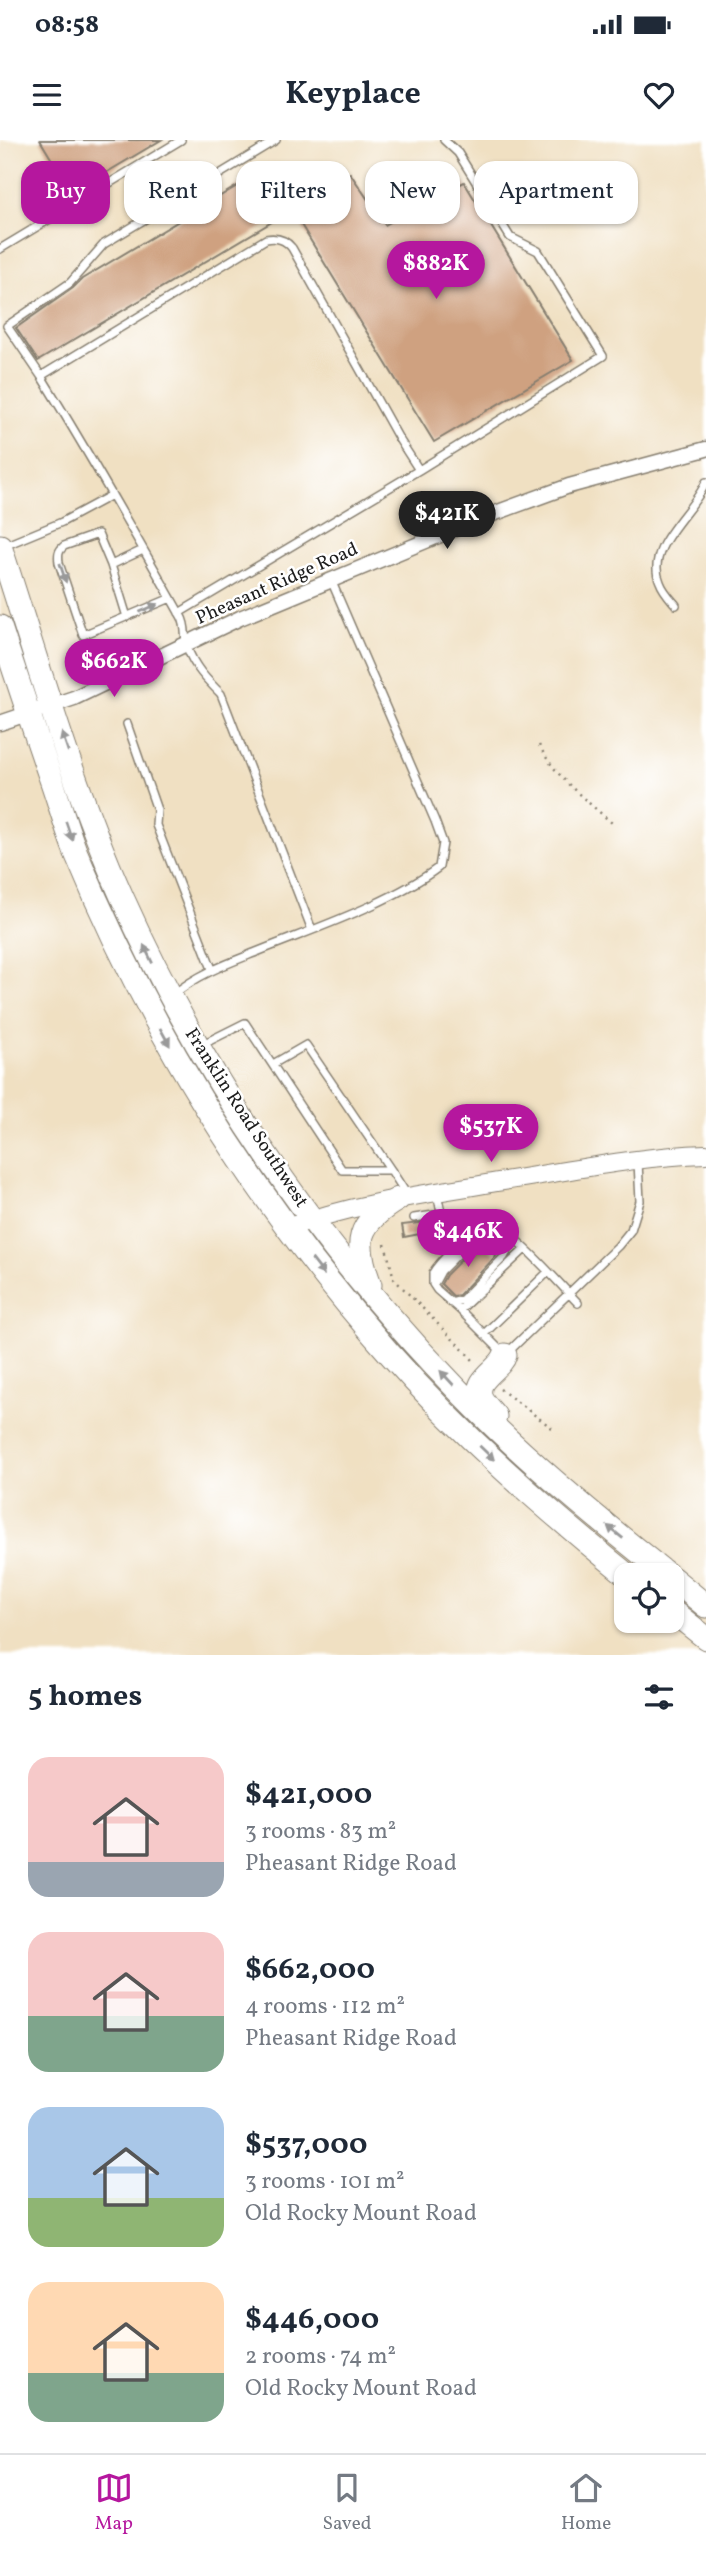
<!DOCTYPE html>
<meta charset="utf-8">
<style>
body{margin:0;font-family:Vollkorn,serif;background:#f6f6f7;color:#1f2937;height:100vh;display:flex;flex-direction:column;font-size:26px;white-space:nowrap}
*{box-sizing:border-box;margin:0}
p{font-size:23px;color:#747a83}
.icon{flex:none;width:38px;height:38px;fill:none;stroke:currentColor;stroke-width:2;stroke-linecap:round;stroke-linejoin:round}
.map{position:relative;height:1515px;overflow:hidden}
.drawer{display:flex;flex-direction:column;background:#fff;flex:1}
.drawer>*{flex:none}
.hud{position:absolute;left:21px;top:21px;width:665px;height:63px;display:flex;gap:14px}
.tools{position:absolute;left:614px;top:1423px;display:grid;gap:14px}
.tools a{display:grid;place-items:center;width:70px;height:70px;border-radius:14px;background:#fff;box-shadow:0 2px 5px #0004;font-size:35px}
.price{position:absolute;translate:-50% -60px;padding:0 16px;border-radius:24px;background:#b5179e;color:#fff;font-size:23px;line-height:46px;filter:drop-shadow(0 2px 4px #0008)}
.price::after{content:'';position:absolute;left:50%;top:42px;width:21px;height:16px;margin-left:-10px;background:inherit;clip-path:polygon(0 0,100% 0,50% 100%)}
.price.on{background:#222;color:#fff}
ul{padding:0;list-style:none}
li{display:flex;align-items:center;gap:21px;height:175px;padding:0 28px}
li span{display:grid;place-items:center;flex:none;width:196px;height:140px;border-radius:21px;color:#555}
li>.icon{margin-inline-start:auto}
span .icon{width:84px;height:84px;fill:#fffc;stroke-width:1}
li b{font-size:30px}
h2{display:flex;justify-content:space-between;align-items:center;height:84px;padding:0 28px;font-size:30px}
.pill{padding:0 24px;border-radius:21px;background:#fff;box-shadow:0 2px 5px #0004;font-size:24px;line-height:63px}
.pill.on{background:#b5179e;color:#fff}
.status{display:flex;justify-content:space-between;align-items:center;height:49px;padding:0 35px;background:#fff;direction:ltr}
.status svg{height:19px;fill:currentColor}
header{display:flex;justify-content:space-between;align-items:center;height:91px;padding:0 28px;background:#fff;font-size:32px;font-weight:700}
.tab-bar{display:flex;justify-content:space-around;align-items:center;height:98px;border-top:2px solid #e0e1e3;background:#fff;font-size:19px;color:#747a83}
.tab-bar a{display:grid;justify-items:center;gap:4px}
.tab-bar .on{color:#b5179e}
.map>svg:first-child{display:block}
.building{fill:#cfa180}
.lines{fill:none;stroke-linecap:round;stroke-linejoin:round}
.service-casing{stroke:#867e6f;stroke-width:10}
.minor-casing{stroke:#867e6f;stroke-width:17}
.tertiary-casing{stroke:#867e6f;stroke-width:20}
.trunk-casing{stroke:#867e6f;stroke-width:25}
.path{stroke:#867e6f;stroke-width:2.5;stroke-dasharray:2 5;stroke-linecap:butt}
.service{stroke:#fff;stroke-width:7}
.minor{stroke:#fff;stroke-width:14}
.tertiary{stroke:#fff;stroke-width:18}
.trunk{stroke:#fff;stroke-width:23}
.oneway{fill:#999}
.labels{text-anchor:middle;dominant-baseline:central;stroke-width:5;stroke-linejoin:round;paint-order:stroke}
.street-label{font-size:19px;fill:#1c1c1c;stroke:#fff}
</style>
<div class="status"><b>08:58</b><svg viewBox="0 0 49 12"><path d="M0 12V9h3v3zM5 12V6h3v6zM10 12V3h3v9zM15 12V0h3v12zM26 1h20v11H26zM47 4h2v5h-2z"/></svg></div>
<header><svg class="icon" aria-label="menu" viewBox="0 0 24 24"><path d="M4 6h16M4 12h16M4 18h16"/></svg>Keyplace<svg class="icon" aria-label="heart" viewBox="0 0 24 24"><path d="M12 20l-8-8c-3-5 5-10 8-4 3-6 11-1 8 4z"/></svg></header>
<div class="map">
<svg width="706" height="1515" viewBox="0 0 706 1515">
<rect width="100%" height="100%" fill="#fff"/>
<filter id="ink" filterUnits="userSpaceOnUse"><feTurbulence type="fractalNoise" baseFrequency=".0143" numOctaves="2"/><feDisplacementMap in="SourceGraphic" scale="14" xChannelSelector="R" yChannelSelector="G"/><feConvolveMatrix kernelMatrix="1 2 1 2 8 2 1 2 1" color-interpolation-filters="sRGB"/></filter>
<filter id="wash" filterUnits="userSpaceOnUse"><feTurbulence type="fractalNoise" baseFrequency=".00686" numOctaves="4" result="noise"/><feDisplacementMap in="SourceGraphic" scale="28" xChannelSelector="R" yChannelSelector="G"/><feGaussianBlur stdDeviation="1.57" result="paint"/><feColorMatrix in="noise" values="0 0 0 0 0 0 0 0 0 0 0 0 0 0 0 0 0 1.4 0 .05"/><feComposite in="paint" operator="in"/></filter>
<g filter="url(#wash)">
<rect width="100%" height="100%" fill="#f0e0c2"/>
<g id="blocks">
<!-- building -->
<path class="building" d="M40,0H161L72,53Z
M267,28L292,70L38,221L16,188L73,148L82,139Z
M350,33L385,85L464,42L573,220L434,302L292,70Z
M428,1082L430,1092L404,1097L402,1085Z
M481,1100L496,1116L459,1155L453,1156L441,1144L446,1135Z"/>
</g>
</g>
<g filter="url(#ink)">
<use href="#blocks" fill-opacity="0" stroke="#867e6f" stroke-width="2"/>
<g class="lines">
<!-- service casing -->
<g class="service-casing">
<path id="service" d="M0,109L181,0
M41,236L7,186L70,143L104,104L276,0
M419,330L603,216L538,111L510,97L458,13L444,0
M4,406L62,382L112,355
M143,410L111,425L98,394L64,406C58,411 58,415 59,423L83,495L171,458
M111,425L127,477
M676,465C670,458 663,451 660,442C644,407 694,372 706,342
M179,473L419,330L399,299L292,108C285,99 277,97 266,99L41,236C90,315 136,396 181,476C187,486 184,497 187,507C194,527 207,540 221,554L312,790
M127,584L157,670L156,685L212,829
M174,854C200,833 229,823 259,811C316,788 391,763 439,727L443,703L435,681L331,440
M201,905L245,883L342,1030H391L407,1055
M273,924L306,905L391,1030
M437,1053L444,1087
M414,1078L441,1074
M435,1142L441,1131L482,1090C495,1089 506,1098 508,1110L504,1117L462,1160L451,1163
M578,1163C562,1147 504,1078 483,1083C474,1085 465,1098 459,1104C450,1113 439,1122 433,1133V1144L437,1150L460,1170L505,1215L618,1106L631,1090L640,1061L638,1022
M460,1170L525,1109
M484,1194L548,1132"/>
</g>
<!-- minor casing -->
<g class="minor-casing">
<path id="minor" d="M0,583L74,558L240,478L479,379L569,346L706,309"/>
</g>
<!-- tertiary casing -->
<g class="tertiary-casing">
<path id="tertiary" d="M287,1088C360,1061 440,1052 516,1039C579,1029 642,1016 706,1014"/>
</g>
<!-- trunk casing -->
<g class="trunk-casing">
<path id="trunk" d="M0,406C38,523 72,645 122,757C211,955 339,1137 496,1288C550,1340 609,1388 668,1435
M0,487C17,539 34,590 52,642C60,665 67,690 76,713C152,896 258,1065 389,1213C461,1295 543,1367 627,1435
M370,1145C354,1101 356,1084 398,1059
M495,1276C491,1271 484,1264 481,1258C473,1239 501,1229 505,1215
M672,1438L706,1466
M672,1471L706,1498"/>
</g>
<!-- path -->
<path class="path" d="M539,605C556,638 585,659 612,683L615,680
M385,1104L394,1139L476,1223
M500,1249L556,1291"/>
<!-- service -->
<use href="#service" class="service"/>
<!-- minor -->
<use href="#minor" class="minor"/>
<!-- tertiary -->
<use href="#tertiary" class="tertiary"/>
<!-- trunk -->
<use href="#trunk" class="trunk"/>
</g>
<!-- one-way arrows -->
<defs><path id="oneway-solid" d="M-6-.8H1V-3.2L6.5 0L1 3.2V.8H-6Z" transform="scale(1.75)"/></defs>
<g class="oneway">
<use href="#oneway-solid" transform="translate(63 433) rotate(72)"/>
<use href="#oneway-solid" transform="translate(149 468) rotate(-24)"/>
<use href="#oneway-solid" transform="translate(65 602) rotate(-109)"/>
<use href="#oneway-solid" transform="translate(69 691) rotate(71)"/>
<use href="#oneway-solid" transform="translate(148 814) rotate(-116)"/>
<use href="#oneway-solid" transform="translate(165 897) rotate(61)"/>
<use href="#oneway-solid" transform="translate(318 1127) rotate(52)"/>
<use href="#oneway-solid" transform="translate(447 1238) rotate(-133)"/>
<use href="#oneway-solid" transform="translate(487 1313) rotate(44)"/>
<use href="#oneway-solid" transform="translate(615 1392) rotate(-141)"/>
</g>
</g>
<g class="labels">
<!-- street labels -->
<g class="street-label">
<text transform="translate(277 444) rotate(-24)">Pheasant Ridge Road</text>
<text transform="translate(246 978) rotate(57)">Franklin Road Southwest</text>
</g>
</g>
</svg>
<div class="tools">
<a><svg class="icon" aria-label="locate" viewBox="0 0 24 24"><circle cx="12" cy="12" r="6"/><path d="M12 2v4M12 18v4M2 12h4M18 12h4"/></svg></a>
</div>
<b class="price" style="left:436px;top:161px">$882K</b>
<b class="price on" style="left:447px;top:411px">$421K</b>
<b class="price" style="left:114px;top:559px">$662K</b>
<b class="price" style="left:491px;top:1024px">$537K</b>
<b class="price" style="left:468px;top:1129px">$446K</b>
<div class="hud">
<a class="pill on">Buy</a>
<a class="pill">Rent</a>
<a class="pill">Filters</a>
<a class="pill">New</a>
<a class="pill">Apartment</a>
</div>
</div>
<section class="drawer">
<h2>5 homes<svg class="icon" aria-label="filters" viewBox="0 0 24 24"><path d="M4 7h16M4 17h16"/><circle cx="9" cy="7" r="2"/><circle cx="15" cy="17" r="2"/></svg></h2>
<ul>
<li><span style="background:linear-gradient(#f6c9c9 75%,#9aa5b1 0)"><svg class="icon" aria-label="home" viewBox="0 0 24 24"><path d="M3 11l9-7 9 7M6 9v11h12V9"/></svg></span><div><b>$421,000</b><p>3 rooms · 83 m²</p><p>Pheasant Ridge Road</p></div></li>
<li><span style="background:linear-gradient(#f6c9c9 60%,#7fa58c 0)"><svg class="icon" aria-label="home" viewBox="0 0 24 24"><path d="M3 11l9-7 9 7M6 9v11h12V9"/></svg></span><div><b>$662,000</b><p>4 rooms · 112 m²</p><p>Pheasant Ridge Road</p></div></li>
<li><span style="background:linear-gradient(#a9c7e8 65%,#8fb573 0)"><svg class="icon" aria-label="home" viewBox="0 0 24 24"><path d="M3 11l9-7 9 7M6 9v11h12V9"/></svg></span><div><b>$537,000</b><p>3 rooms · 101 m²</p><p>Old Rocky Mount Road</p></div></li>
<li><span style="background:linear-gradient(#ffd9b3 65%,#7fa58c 0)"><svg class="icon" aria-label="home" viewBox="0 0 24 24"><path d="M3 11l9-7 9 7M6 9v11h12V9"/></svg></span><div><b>$446,000</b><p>2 rooms · 74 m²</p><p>Old Rocky Mount Road</p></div></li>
</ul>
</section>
<nav class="tab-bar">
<a class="on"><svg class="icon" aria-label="map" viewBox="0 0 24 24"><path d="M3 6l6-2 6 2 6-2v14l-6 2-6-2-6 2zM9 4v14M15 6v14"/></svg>Map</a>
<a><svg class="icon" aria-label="saved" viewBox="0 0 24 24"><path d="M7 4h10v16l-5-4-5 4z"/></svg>Saved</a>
<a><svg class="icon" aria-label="home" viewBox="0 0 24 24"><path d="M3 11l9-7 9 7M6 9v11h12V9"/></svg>Home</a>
</nav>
